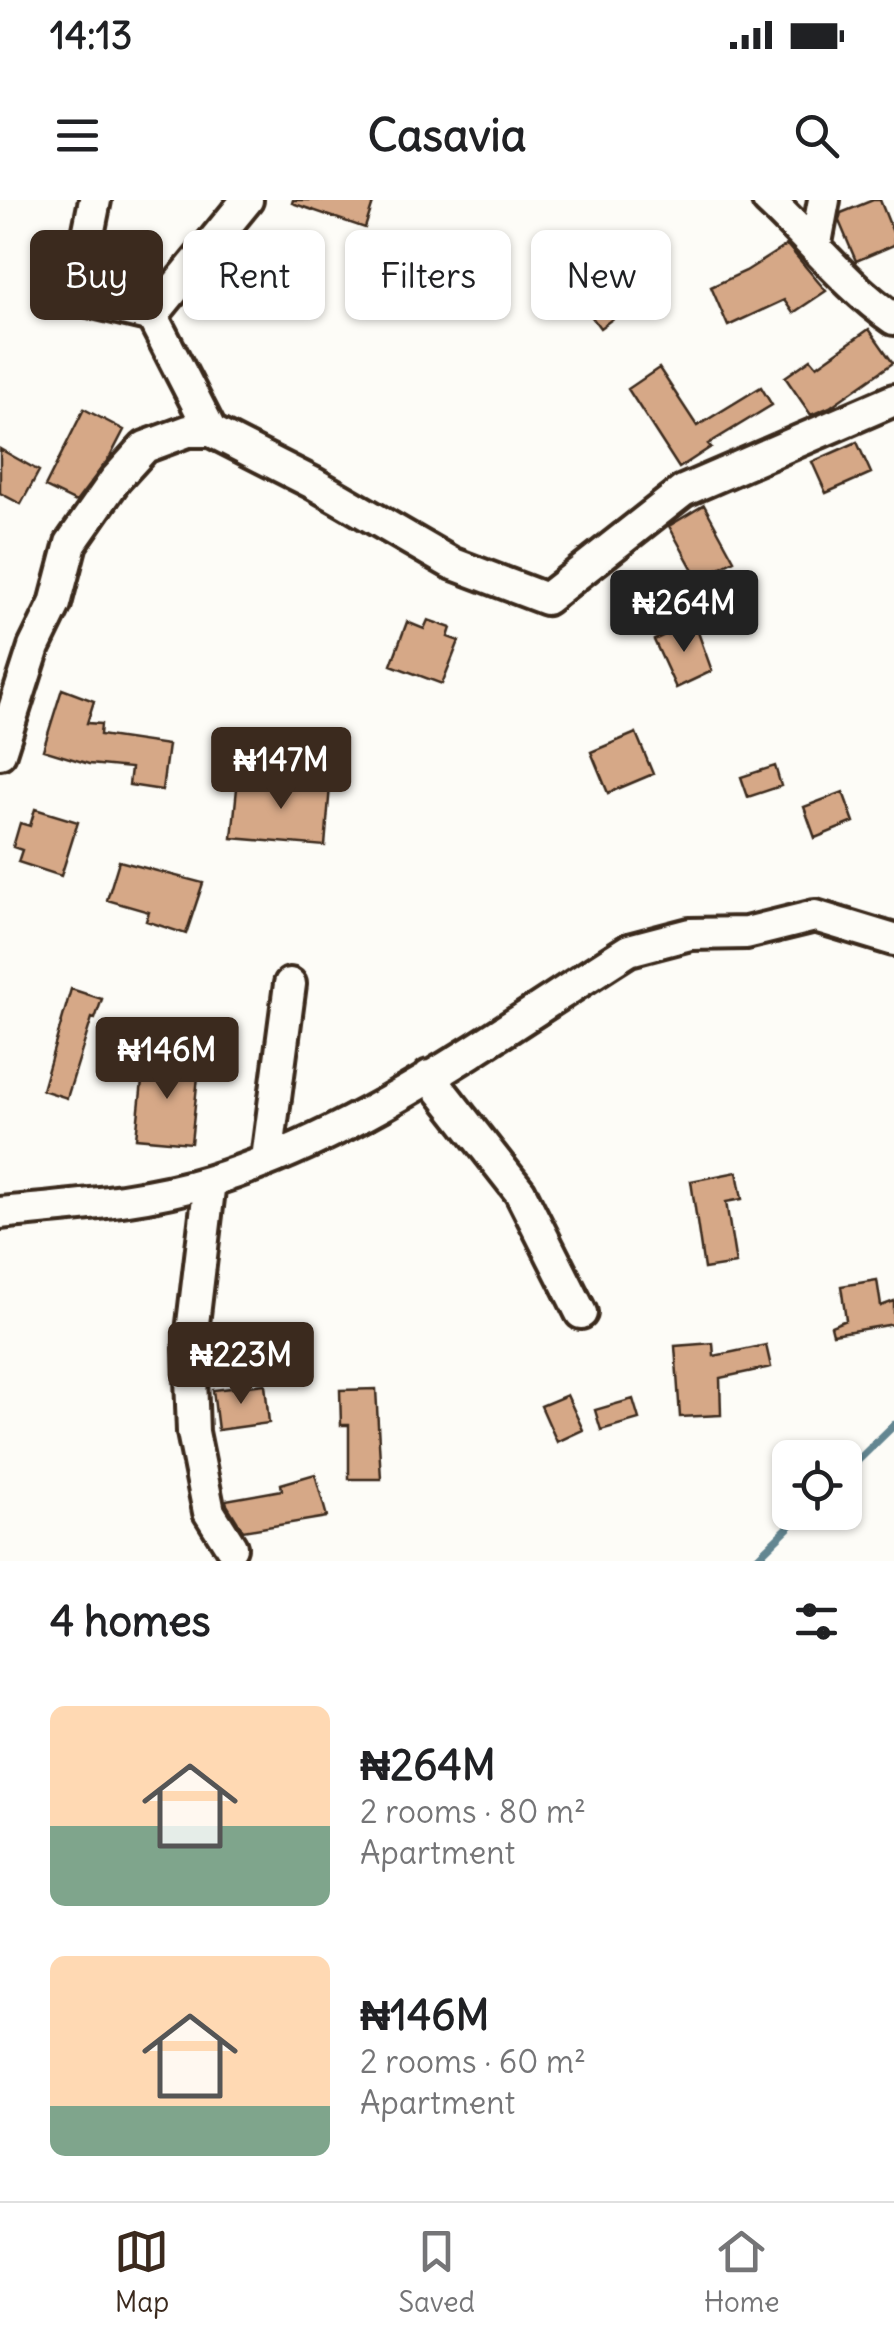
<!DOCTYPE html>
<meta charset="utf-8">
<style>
body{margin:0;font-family:Delius,sans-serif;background:#f2f2f2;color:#202124;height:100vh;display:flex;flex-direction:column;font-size:38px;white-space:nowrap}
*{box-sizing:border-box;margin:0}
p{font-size:32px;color:#757577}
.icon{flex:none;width:55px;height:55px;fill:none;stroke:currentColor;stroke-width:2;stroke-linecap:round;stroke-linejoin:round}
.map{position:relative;height:1361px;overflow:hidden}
.drawer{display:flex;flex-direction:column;background:#fff;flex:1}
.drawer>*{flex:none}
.guide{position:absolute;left:30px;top:30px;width:835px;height:90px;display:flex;gap:20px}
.controls{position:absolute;left:772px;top:1240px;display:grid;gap:20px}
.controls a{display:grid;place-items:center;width:90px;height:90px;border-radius:15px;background:#fff;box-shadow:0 2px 8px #0004;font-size:50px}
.price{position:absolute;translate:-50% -85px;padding:0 22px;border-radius:10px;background:#3b2a1e;color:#fff;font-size:32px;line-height:65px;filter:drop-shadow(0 2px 5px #0008)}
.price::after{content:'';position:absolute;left:50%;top:60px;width:30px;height:22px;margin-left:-15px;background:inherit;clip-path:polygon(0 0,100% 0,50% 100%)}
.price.on{background:#222;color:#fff}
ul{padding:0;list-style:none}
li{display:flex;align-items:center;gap:30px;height:250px;padding:0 50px}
li span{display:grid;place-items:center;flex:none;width:280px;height:200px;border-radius:15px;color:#555}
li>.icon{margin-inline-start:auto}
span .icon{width:120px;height:120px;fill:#fffc;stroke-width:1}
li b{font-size:42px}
h2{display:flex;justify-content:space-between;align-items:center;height:120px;padding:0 50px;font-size:42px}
.pill{padding:0 35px;border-radius:15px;background:#fff;box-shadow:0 2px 8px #0004;font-size:35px;line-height:90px}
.pill.on{background:#3b2a1e;color:#fff}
.status{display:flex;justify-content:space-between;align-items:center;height:70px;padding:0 50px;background:#fff;direction:ltr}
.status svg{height:28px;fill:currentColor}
header{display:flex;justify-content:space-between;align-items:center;height:130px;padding:0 50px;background:#fff;font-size:45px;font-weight:700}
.tabs{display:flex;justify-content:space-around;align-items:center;height:140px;border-top:2px solid #e0e0e0;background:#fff;font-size:28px;color:#757577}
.tabs a{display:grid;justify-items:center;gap:5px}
.tabs .on{color:#3b2a1e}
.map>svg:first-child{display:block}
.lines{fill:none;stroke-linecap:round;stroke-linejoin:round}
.stream{stroke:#638691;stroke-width:8}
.building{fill:#d6a887;stroke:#3b2a1e;stroke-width:2.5}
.minor-casing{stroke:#3b2a1e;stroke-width:38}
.minor{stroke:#fdfcf7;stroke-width:30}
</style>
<div class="status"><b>14:13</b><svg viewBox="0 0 49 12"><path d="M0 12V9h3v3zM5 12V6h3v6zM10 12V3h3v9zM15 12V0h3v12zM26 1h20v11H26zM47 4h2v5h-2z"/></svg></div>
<header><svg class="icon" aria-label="menu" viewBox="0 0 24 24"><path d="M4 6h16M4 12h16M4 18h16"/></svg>Casavia<svg class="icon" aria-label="search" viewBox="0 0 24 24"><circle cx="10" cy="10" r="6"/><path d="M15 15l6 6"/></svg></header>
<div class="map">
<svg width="894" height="1361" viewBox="0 0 894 1361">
<rect width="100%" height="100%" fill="#fdfcf7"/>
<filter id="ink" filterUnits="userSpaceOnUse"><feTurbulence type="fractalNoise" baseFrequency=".01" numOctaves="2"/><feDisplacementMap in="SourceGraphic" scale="20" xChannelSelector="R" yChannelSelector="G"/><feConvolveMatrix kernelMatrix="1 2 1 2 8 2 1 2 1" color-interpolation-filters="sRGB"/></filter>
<g filter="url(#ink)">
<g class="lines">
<!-- stream -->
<path class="stream" d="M845,1273L894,1225
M754,1361L804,1312"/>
</g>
<!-- building -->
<path class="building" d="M293,0H374L365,28L292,3Z
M873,0H880L894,35V45L856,61L839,21L841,13Z
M787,45L826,91L793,113L784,100L728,126L711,87L746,71Z
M599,72L626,109L600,128L573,91Z
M869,129L893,163L830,207L811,215L785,177L811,159L817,166Z
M659,168L697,226L761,187L772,205L708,244L711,247L679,268L628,189Z
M84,209L124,230L110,257L76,302L45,287Z
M857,242L871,273L826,293L812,262Z
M0,249L39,271L21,304L0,293Z
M704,305L734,360L698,379L669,326Z
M428,420L451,428L448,437L459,441L442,484L391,465L407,422L424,429Z
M694,421L712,471L676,488L654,440Z
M62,489L94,501L87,523L101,524L100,535L168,545L162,590L129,585L131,568L89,564L43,550Z
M636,533L653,574L608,593L591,552Z
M775,566L781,586L748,597L741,577Z
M238,578L330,586L325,646L232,638Z
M843,592L854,622L815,638L804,607Z
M35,609L78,622L61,676L18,662L22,650L13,647L20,623L30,626Z
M119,661L203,683L186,734L146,721L149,712L107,700Z
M71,789L102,799L95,819L92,818L67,898L42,890Z
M144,862L199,867L191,943L136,938Z
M737,972L742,999L726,1002L736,1064L704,1069L691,981Z
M877,1080L881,1106L894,1101V1124L833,1134L831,1126L846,1120L841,1086Z
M713,1143L714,1156L766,1145L771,1167L720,1178L721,1215L680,1217L675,1146Z
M265,1184L269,1223L218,1230L213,1190Z
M376,1189L381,1279H349V1225H341L340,1190Z
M567,1195L583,1230L557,1242L541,1206Z
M633,1199L639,1219L601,1230L595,1210Z
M315,1274L327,1317L243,1331L227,1305L226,1300L282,1290L281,1284Z"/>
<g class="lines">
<!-- minor casing -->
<g class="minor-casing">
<path id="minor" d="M95,0L88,35L89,101L152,116L211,231L313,283L451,363L546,399L683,291L894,200
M768,0C810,39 847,87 894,119
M816,43L824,0
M152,116L247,0
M0,553L34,447L55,404L71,343L115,280L145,247L188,231H211
M429,876L520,992L581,1113
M267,959L290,784
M210,981L190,1149L193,1232L209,1312L231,1347
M0,1013C70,1006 142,1002 210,981C362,934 496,834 629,750L690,734L746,733L815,716L894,740"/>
</g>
<!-- minor -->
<use href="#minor" class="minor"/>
</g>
</g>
</svg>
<div class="controls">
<a><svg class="icon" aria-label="locate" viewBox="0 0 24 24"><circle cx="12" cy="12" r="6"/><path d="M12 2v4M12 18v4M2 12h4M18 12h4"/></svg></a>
</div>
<b class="price on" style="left:684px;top:455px">₦264M</b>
<b class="price" style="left:281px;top:612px">₦147M</b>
<b class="price" style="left:167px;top:902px">₦146M</b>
<b class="price" style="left:241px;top:1207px">₦223M</b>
<div class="guide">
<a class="pill on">Buy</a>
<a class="pill">Rent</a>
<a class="pill">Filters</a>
<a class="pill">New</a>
</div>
</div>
<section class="drawer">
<h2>4 homes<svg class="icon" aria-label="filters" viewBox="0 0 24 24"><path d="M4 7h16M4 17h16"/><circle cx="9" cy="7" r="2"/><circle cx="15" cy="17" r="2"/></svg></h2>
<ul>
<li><span style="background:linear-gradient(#ffd9b3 60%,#7fa58c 0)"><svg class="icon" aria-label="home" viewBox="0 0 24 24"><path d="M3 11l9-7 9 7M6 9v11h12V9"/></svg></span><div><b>₦264M</b><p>2 rooms · 80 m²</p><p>Apartment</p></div></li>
<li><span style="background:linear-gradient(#ffd9b3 75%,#7fa58c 0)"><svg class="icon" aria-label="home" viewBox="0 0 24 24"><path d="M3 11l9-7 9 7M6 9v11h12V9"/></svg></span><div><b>₦146M</b><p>2 rooms · 60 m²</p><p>Apartment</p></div></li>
</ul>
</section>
<nav class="tabs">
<a class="on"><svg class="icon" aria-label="map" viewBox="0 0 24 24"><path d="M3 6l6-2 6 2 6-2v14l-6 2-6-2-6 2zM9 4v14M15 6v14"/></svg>Map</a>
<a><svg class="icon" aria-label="saved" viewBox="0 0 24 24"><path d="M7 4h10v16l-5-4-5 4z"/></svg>Saved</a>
<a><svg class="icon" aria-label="home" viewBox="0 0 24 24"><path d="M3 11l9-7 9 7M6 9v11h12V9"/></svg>Home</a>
</nav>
